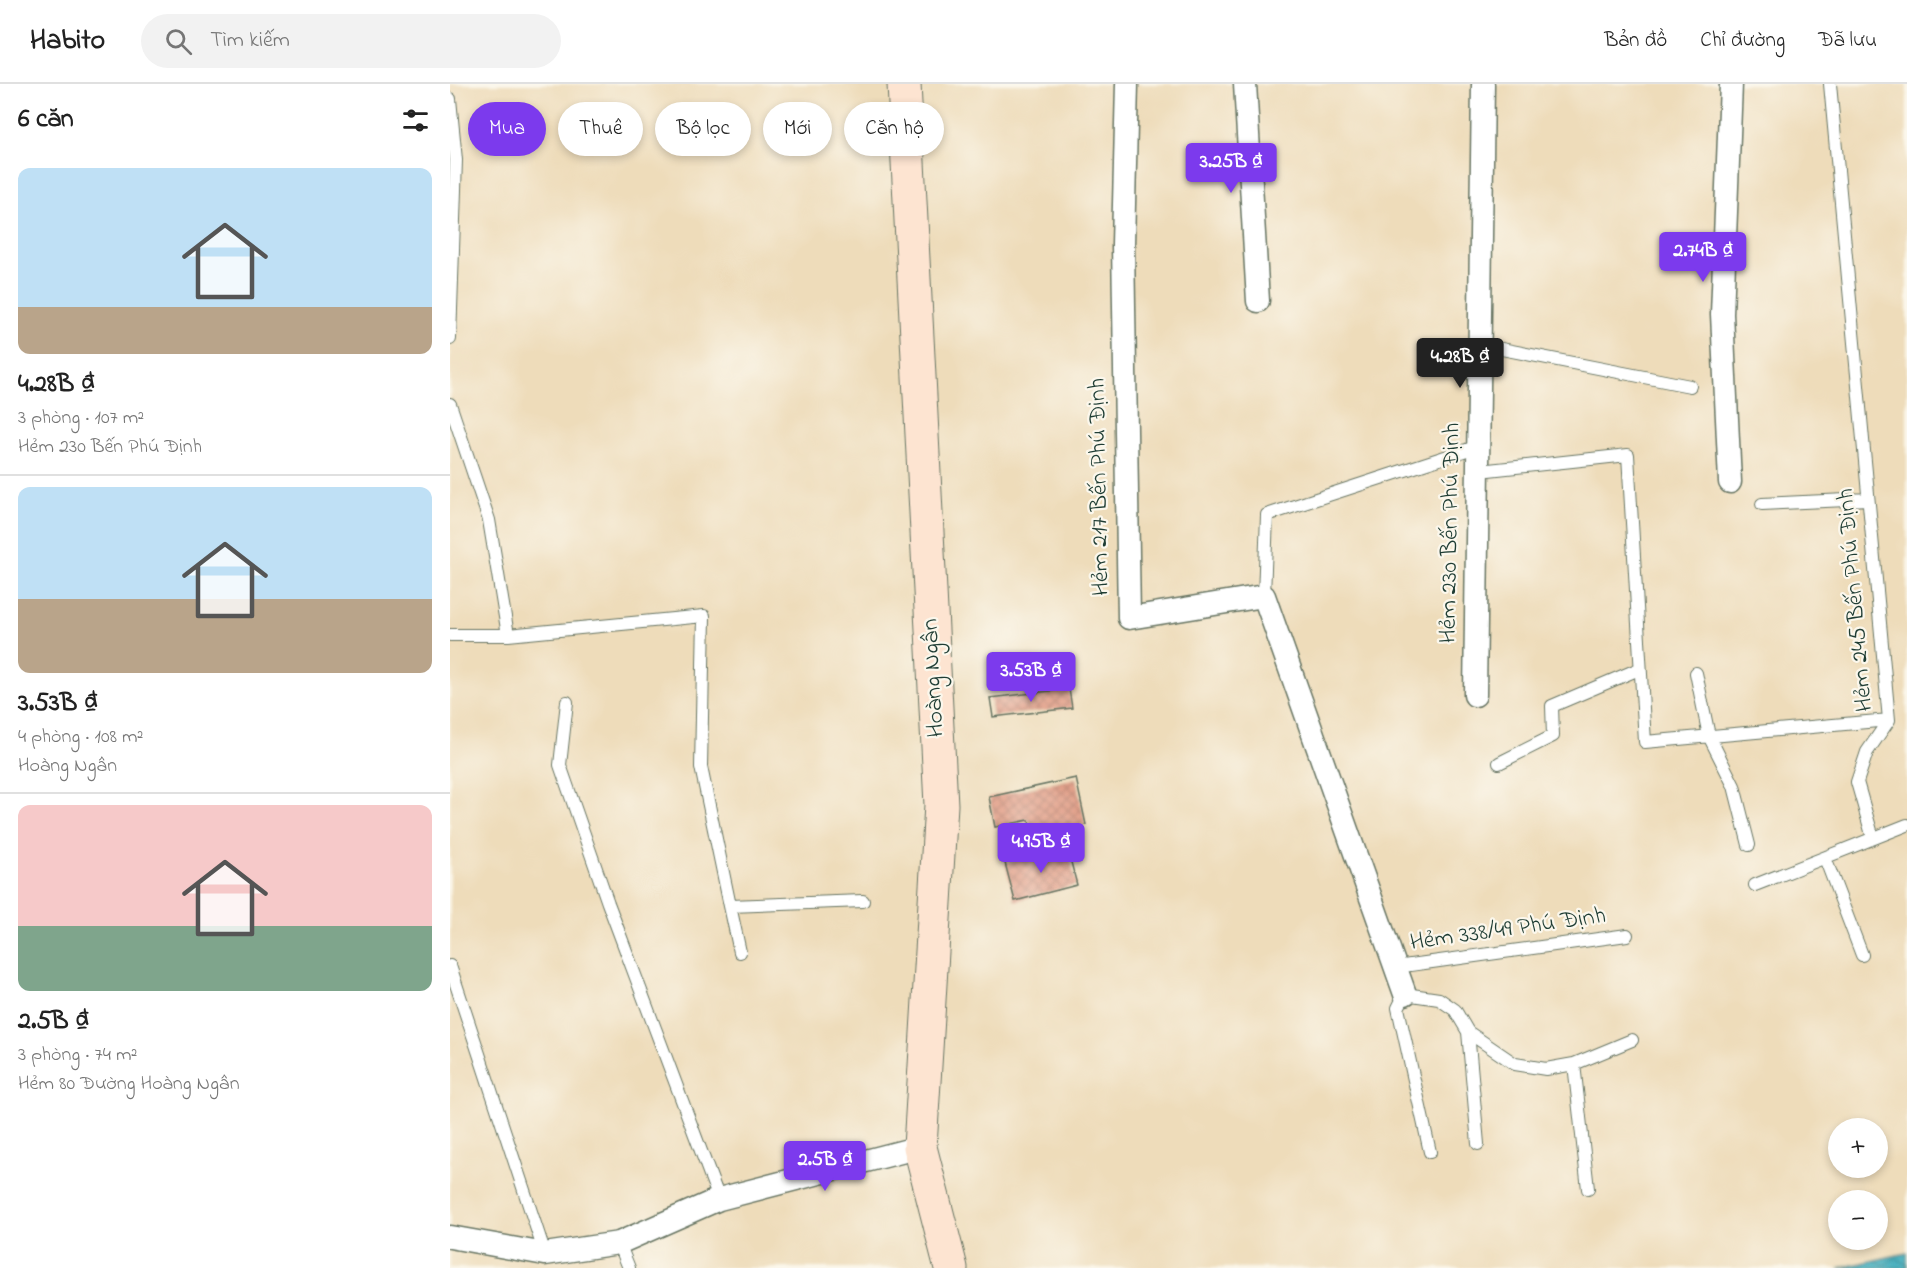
<!DOCTYPE html>
<html lang="vi">
<meta charset="utf-8">
<style>
body{margin:0;font-family:"Indie Flower",sans-serif;background:#f2f2f2;color:#222;height:100vh;display:flex;flex-direction:column;font-size:22px;white-space:nowrap}
*{box-sizing:border-box;margin:0}
p{font-size:20px;color:#767676}
.icon{flex:none;width:33px;height:33px;fill:none;stroke:currentColor;stroke-width:2;stroke-linecap:round;stroke-linejoin:round}
.map{position:relative;flex:1;overflow:hidden}
.details{display:flex;flex-direction:column;background:#fff;width:450px}
.details>*{flex:none}
.top-card{position:absolute;left:18px;top:18px;width:570px;height:54px;display:flex;gap:12px}
.buttons{position:absolute;left:1378px;top:1034px;display:grid;gap:12px}
.buttons a{display:grid;place-items:center;width:60px;height:60px;border-radius:50%;background:#fff;box-shadow:0 3px 9px #0003;font-size:30px}
.price{position:absolute;translate:-50% -51px;padding:0 14px;border-radius:6px;background:#7c3aed;color:#fff;font-size:20px;line-height:39px;filter:drop-shadow(0 2px 3px #0008)}
.price::after{content:'';position:absolute;left:50%;top:36px;width:18px;height:14px;margin-left:-9px;background:inherit;clip-path:polygon(0 0,100% 0,50% 100%)}
.price.active{background:#222;color:#fff}
ul{padding:0;list-style:none}
li{display:grid;align-content:center;gap:12px;height:318px;padding:0 18px}
li+li{border-top:2px solid #e0e0e0}
li span{display:grid;place-items:center;height:186px;border-radius:12px;color:#555}
li>.icon{margin-inline-start:auto}
span .icon{width:108px;height:108px;fill:#fffc;stroke-width:1}
li b{font-size:26px}
h2{display:flex;justify-content:space-between;align-items:center;height:72px;padding:0 18px;font-size:26px}
.pill{padding:0 21px;border-radius:27px;background:#fff;box-shadow:0 3px 9px #0003;font-size:21px;line-height:54px}
.pill.active{background:#7c3aed;color:#fff}
header{display:flex;align-items:center;gap:36px;box-sizing:border-box;height:84px;padding:0 30px;background:#fff;border-bottom:2px solid #e0e0e0}
header strong{font-size:28px}
nav{display:flex;gap:33px;margin-inline-start:auto;font-size:21px}
.search{width:420px;height:54px;background:#f2f2f2;display:flex;align-items:center;gap:15px;box-sizing:border-box;padding:0 21px;border-radius:33px;color:#767676;font-size:22px}
main{display:flex;flex:1;min-height:0}
.map>svg:first-child{display:block}
.water{fill:url(#water-waves);stroke:#2e7478;stroke-width:1.5}
.building{fill:url(#building-cross-hatch)}
.lines{fill:none;stroke-linecap:round;stroke-linejoin:round}
.lane-casing{stroke:#677563;stroke-width:14}
.street-casing{stroke:#677563;stroke-width:25}
.secondary-casing{stroke:#677563;stroke-width:35}
.lane{stroke:#fff;stroke-width:12}
.street{stroke:#fff;stroke-width:22}
.secondary{stroke:#fde4d1;stroke-width:33}
.labels{text-anchor:middle;dominant-baseline:central;stroke-width:4.5;stroke-linejoin:round;paint-order:stroke}
.street-label{font-size:24px;fill:#1f3d34;stroke:#fbf7ec}
</style>
<header>
<strong>Habito</strong>
<div class="search"><svg class="icon" aria-label="search" viewBox="0 0 24 24"><circle cx="10" cy="10" r="6"/><path d="M15 15l6 6"/></svg>Tìm kiếm</div>
<nav><a>Bản đồ</a><a>Chỉ đường</a><a>Đã lưu</a></nav>
</header>
<main>
<section class="details">
<h2>6 căn<svg class="icon" aria-label="filters" viewBox="0 0 24 24"><path d="M4 7h16M4 17h16"/><circle cx="9" cy="7" r="2"/><circle cx="15" cy="17" r="2"/></svg></h2>
<ul>
<li><span style="background:linear-gradient(#bfe0f5 75%,#b9a48a 0)"><svg class="icon" aria-label="home" viewBox="0 0 24 24"><path d="M3 11l9-7 9 7M6 9v11h12V9"/></svg></span><div><b>4.28B ₫</b><p>3 phòng · 107 m²</p><p>Hẻm 230 Bến Phú Định</p></div></li>
<li><span style="background:linear-gradient(#bfe0f5 60%,#b9a48a 0)"><svg class="icon" aria-label="home" viewBox="0 0 24 24"><path d="M3 11l9-7 9 7M6 9v11h12V9"/></svg></span><div><b>3.53B ₫</b><p>4 phòng · 108 m²</p><p>Hoàng Ngân</p></div></li>
<li><span style="background:linear-gradient(#f6c9c9 65%,#7fa58c 0)"><svg class="icon" aria-label="home" viewBox="0 0 24 24"><path d="M3 11l9-7 9 7M6 9v11h12V9"/></svg></span><div><b>2.5B ₫</b><p>3 phòng · 74 m²</p><p>Hẻm 80 Đường Hoàng Ngân</p></div></li>
</ul>
</section>
<div class="map">
<svg width="1457" height="1184" viewBox="0 0 1457 1184">
<defs>
<pattern id="water-waves" width="16" height="10" patternUnits="userSpaceOnUse" patternTransform="scale(1.5)"><rect width="16" height="10" fill="#3dabbb"/><path d="M0 5q4-4 8 0t8 0" fill="none" stroke="#338c99"/></pattern>
<pattern id="building-cross-hatch" width="8" height="8" patternUnits="userSpaceOnUse" patternTransform="scale(1.5)"><rect width="8" height="8" fill="#dd8e76"/><path d="M0 0l8 8M0 8l8-8" fill="none" stroke="#b37562"/></pattern>
</defs>
<rect width="100%" height="100%" fill="#fbf7ec"/>
<filter id="ink" filterUnits="userSpaceOnUse"><feTurbulence type="fractalNoise" baseFrequency=".0167" numOctaves="2"/><feDisplacementMap in="SourceGraphic" scale="12" xChannelSelector="R" yChannelSelector="G"/><feConvolveMatrix kernelMatrix="1 2 1 2 8 2 1 2 1" color-interpolation-filters="sRGB"/></filter>
<filter id="wash" filterUnits="userSpaceOnUse"><feTurbulence type="fractalNoise" baseFrequency=".008" numOctaves="4" result="noise"/><feDisplacementMap in="SourceGraphic" scale="24" xChannelSelector="R" yChannelSelector="G"/><feGaussianBlur stdDeviation="1.35" result="paint"/><feColorMatrix in="noise" values="0 0 0 0 0 0 0 0 0 0 0 0 0 0 0 0 0 1.4 0 .05"/><feComposite in="paint" operator="in"/></filter>
<g filter="url(#wash)">
<rect width="100%" height="100%" fill="#eedcba"/>
<!-- water -->
<path class="water" d="M1457,1169V1184H1389Z"/>
<g id="blocks">
<!-- building -->
<path class="building" d="M619,605L622,624L543,633L540,614Z
M626,694L636,741L582,753L579,736L545,743L539,713Z
M617,763L627,801L565,817L555,779Z"/>
</g>
</g>
<g filter="url(#ink)">
<use href="#blocks" fill-opacity="0" stroke="#677563" stroke-width="1.5"/>
<g class="lines">
<!-- lane casing -->
<g class="lane-casing">
<path id="lane" d="M0,15L6,76L0,255
M1031,261L1240,302
M0,320L39,436L58,551
M1029,387L1178,371L1195,658L1439,636L1380,0
M1312,420L1418,415
M814,512L817,431L1029,362
M0,551H58L254,532L251,683L280,822L413,817
M1246,589L1259,652L1284,702L1299,761
M117,618L110,681L158,819L269,1115
M1049,679L1103,652L1102,622L1189,585
M1423,754L1407,698L1417,668L1439,636
M1375,774L1412,871
M1305,801L1457,741
M280,822L290,868
M0,882L95,1170
M946,883L1177,851
M1018,948L1028,1060
M1124,980L1138,1105
M980,1068L948,924L955,910L989,915L1005,926L1018,948L1065,980L1096,985L1124,980L1182,956
M169,1159L179,1184"/>
</g>
<!-- street casing -->
<g class="street-casing">
<path id="street" d="M677,0L673,160L679,534L814,512L955,910
M795,0L808,217
M1280,398L1272,230L1281,0
M1025,611L1033,0
M0,1153L95,1170L169,1159L269,1115L470,1063"/>
</g>
<!-- secondary casing -->
<g class="secondary-casing">
<path id="secondary" d="M454,0L491,721L470,1063L501,1184"/>
</g>
<!-- lane -->
<use href="#lane" class="lane"/>
<!-- street -->
<use href="#street" class="street"/>
<!-- secondary -->
<use href="#secondary" class="secondary"/>
</g>
</g>
<g class="labels">
<!-- street labels -->
<g class="street-label">
<text transform="translate(650 403) rotate(-91)">Hẻm 217 Bến Phú Định</text>
<text transform="translate(1001 449) rotate(-89)">Hẻm 230 Bến Phú Định</text>
<text transform="translate(1406 516) rotate(-95)">Hẻm 245 Bến Phú Định</text>
<text transform="translate(484 594) rotate(-93)">Hoàng Ngân</text>
<text transform="translate(1058 846) rotate(-8)">Hẻm 338/49 Phú Định</text>
</g>
</g>
</svg>
<div class="buttons">
<a>+</a>
<a>−</a>
</div>
<b class="price" style="left:781px;top:110px">3.25B ₫</b>
<b class="price" style="left:1253px;top:199px">2.74B ₫</b>
<b class="price active" style="left:1010px;top:305px">4.28B ₫</b>
<b class="price" style="left:581px;top:619px">3.53B ₫</b>
<b class="price" style="left:591px;top:790px">4.95B ₫</b>
<b class="price" style="left:375px;top:1108px">2.5B ₫</b>
<div class="top-card">
<a class="pill active">Mua</a>
<a class="pill">Thuê</a>
<a class="pill">Bộ lọc</a>
<a class="pill">Mới</a>
<a class="pill">Căn hộ</a>
</div>
</div>
</main>
